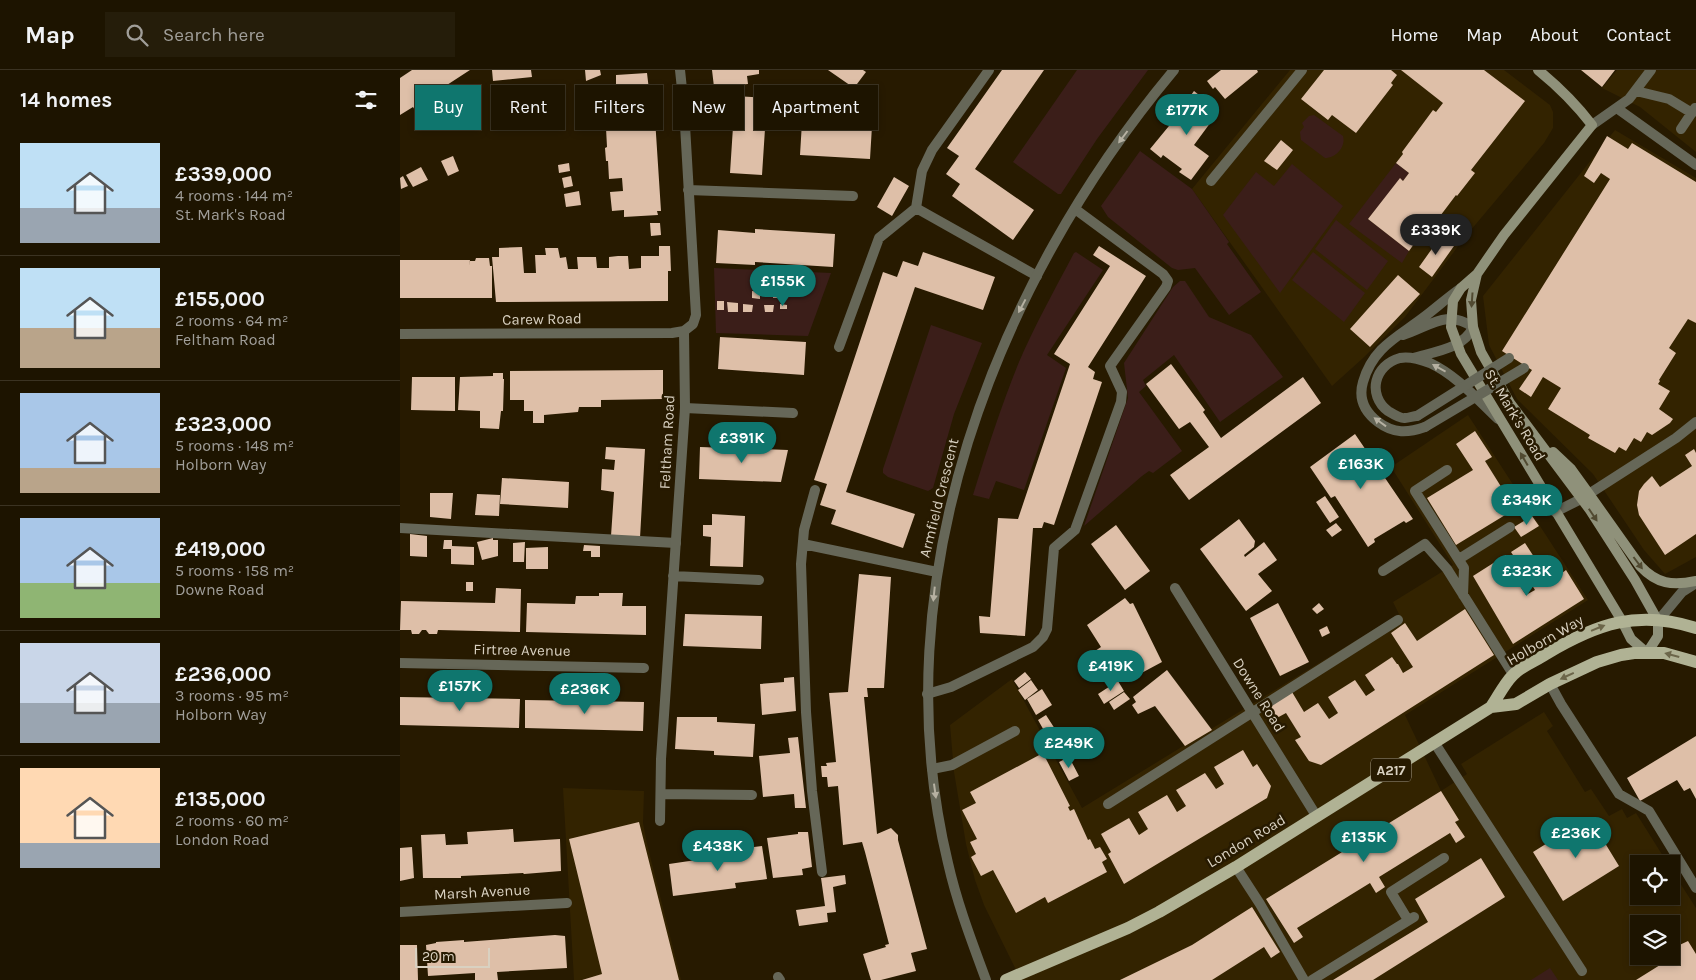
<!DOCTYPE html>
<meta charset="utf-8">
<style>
body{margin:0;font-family:Karla,sans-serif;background:#251d0a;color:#f1f3f6;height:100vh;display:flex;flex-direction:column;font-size:19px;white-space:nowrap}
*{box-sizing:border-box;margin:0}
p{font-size:16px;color:#a09e99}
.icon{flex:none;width:28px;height:28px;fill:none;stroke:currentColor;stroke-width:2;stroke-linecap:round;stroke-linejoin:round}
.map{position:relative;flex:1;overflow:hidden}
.sheet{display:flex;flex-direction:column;background:#1d1400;width:400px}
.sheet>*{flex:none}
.top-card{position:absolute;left:15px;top:15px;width:475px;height:45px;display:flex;gap:10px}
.tools{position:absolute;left:1230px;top:785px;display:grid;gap:10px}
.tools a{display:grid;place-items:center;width:50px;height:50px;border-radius:0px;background:#1d1400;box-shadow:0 2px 8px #0003,0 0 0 1px #3b3322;font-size:25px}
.scale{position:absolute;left:15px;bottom:12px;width:75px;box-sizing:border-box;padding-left:5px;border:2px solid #d9d1c1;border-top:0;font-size:14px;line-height:18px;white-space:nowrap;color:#d9d1c1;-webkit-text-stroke:4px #271a00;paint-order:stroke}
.price{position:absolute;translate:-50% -42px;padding:0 11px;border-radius:18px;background:#0f766e;color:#fff;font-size:16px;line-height:32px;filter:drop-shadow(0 1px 2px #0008)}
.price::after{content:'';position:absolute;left:50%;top:30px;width:15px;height:11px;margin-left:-8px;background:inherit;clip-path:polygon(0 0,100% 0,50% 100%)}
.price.active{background:#222;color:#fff}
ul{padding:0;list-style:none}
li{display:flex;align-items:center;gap:15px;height:125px;padding:0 20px}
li+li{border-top:1px solid #3b3322}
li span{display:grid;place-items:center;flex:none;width:140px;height:100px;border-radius:0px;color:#555}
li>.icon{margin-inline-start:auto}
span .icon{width:60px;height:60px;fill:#fffc;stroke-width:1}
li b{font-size:21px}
h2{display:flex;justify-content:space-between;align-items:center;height:60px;padding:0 20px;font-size:21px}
.pill{padding:0 18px;border-radius:0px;background:#1d1400;box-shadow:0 2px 8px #0003,0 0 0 1px #3b3322;font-size:18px;line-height:45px}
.pill.active{background:#0f766e;color:#fff}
header{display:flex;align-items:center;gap:30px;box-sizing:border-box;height:70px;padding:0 25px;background:#1d1400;border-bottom:1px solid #3b3322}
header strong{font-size:24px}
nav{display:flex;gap:28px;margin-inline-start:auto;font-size:18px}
.search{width:350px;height:45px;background:#251d0a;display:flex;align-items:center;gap:12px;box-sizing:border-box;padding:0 18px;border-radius:0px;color:#a09e99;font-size:19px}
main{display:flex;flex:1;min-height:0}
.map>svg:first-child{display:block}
.built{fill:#332300;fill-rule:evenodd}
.green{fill:#3b1e19}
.building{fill:#debfa8}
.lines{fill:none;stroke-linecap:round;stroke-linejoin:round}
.lane{stroke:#666758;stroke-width:10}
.street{stroke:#666758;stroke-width:10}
.secondary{stroke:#8f917a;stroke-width:10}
.primary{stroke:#b0b294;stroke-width:12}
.lane-bridge{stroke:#666758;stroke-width:10}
.oneway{fill:#b6b1a2}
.oneway2{fill:#514a31}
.oneway3{fill:#6c664a}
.labels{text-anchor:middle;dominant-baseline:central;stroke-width:5;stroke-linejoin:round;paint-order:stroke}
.shield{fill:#271a00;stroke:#a49a87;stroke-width:1}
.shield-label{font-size:14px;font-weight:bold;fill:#d9d1c1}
.street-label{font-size:15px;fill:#d9d1c1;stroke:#271a00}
</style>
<header>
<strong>Map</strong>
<div class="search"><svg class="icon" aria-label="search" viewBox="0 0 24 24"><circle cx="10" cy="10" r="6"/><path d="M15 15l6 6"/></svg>Search here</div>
<nav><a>Home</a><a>Map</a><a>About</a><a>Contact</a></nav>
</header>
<main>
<section class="sheet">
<h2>14 homes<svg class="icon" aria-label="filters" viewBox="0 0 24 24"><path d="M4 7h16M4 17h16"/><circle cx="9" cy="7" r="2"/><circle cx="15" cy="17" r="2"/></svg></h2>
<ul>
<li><span style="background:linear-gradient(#bfe0f5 65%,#9aa5b1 0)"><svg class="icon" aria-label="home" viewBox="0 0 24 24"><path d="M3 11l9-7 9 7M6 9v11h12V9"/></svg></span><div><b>£339,000</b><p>4 rooms · 144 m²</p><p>St. Mark's Road</p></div></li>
<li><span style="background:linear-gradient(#bfe0f5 60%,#b9a48a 0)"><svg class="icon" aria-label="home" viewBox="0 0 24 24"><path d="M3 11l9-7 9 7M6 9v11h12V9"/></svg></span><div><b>£155,000</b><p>2 rooms · 64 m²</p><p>Feltham Road</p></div></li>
<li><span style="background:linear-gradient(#a9c7e8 75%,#b9a48a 0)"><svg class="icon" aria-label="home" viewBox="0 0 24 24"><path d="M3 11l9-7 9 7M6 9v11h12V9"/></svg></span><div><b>£323,000</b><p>5 rooms · 148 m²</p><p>Holborn Way</p></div></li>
<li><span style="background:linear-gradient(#a9c7e8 65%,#8fb573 0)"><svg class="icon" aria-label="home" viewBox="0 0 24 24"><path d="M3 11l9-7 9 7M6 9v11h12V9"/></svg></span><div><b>£419,000</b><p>5 rooms · 158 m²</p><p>Downe Road</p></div></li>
<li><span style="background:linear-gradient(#c9d6e8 60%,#9aa5b1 0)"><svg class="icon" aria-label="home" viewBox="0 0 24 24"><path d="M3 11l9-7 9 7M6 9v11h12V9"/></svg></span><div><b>£236,000</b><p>3 rooms · 95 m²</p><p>Holborn Way</p></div></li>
<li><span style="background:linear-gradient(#ffd9b3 75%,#9aa5b1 0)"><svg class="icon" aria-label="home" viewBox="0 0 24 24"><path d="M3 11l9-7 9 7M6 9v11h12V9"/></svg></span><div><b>£135,000</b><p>2 rooms · 60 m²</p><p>London Road</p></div></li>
</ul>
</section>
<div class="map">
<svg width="1296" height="910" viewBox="0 0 1296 910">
<rect width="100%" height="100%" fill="#271a00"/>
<!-- built -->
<path class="built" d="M890,0H1104L1150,35L1153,42V58L1144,73L1065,167L1005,247L962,289L932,316L792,119Z
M1217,0H1296V82L1240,37L1202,18Z
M1215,60L1296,108V487L1265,504L1244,480L1193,404L1117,329L1089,275L1083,226Z
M1068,345L1188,530L1005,645L1041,721L1067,704L1061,694L1144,642L1153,656L1147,661L1185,722L1191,719L1209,746L1222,739L1227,748L1236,743L1268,794H1239V826H1271V799L1296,838V910H621L584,835L575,810L566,774L554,702L550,655L612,609L682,738L999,544L993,532L1053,495L991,397ZM1239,854H1271V886H1239Z
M163,718L244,721L243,753L247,774L281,910H174Z"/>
<!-- green -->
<path class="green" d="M677,0H748L697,69L661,124H658L613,92Z
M914,45L943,66C946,77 936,88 925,88L901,70L900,62L904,57L902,53L909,46Z
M740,81L792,119L829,172L827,174L861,222L829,245L795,198L778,200L772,198L708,147L701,136Z
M996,93L1009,103L1003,111L1000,109L968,149L1009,181L1002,193L949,154Z
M892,94L943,136L880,223L823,145L856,102L874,116Z
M936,150L988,191L967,220L915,179Z
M676,182L703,200L647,285L666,298L624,420L596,411L589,429L573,425C587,380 601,336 619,292C635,255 655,219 674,183Z
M913,182L965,223L944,252L892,210Z
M314,198L431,203L408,266L316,263Z
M780,211H785L809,247L851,265L883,307L820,352L774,285L743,310L746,316L739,322L782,381L753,403L749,401L742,406L684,456L728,328L724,293L773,217Z
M531,255L582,273L554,344L533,418L528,421L488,407L483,403V399Z
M1150,898L1158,910H1131Z"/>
<!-- building -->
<path class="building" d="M12,0H70L30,26L36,38L20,48L13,37L0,45V8Z
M92,0H131L132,7L93,11Z
M185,0H200L201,5L186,11Z
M312,0H359V4L347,6L348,14L314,17Z
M428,0H463L466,2L454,18Z
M602,0H644L575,99L634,140L613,170L552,126L560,114L546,104L559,86L547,78Z
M821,0H857L858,2L825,29L815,17L813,19L807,11Z
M924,0H991L997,5L991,13L993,15L956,63L932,45L928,50L901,29Z
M1001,0H1084L1125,31L1071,100L1075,103L1057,126L1056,125L1022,170L1019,167L1009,181L968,149L1000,108L1003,111L1009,103L996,93L1003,84L1002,82L1033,40L1036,42L1043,33Z
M1181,0H1215L1202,17Z
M247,3L249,20H253L254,29H250V33H254L261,141H257L258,145L224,147V140L212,141L210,122L223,121L222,108L209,109L208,91H206L205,78L207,77L206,58L219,57L218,51L196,52L193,40L195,39L190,25L204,20L216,19V5Z
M794,21L819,41L794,75L809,86L791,110L779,102L782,99L763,85L761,88L750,79L778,45L777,44Z
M335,26L367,28L362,105L330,103Z
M402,52L472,56L470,89L400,85Z
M1207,66L1228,79L1232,73L1296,112V253L1288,249L1269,278L1276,283L1259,310L1260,311L1258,314L1270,321L1259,339L1273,349L1270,353L1252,365L1247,362L1241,372L1234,368L1226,381L1219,377L1215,383L1188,368L1190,365L1148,339L1161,318L1143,307L1131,327L1119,319L1132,300L1102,281L1210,109L1201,103L1194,113L1184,106Z
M881,70L893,80L877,100L864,91Z
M53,86L59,101L48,106L41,91Z
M169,93L170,101L159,103L158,95Z
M21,97L28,110L13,117L6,105Z
M3,106L8,116L1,119L0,108Z
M171,106L173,116L164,118L162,108Z
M494,107L509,116L492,146L477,137Z
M179,121L181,135L166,137L164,124Z
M250,153H260L261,165L251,166Z
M355,159L435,164L433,197L355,192V195L316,193L318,160L355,163Z
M1041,166L1054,176L1032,207L1019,197Z
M259,176H270L271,201H268V231L96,232L92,187H99V178L122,177L124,203H136L135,185H146L145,178H158L160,188L166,187L168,199H178L177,187H196L197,198H209V187L218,186H228L229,199L241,198V186H259Z
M699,176L746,206L688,297L695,302L693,309L702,312L654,455L644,452L642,458H633L625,566L580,563L579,546L590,547L598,448L618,449L670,294L654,284L710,196L693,185Z
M523,182L595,207L583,240L515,217L446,422L515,444L503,478L431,454L436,440L420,435L427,414L414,410L483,202L497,207L503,191L518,196Z
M76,188H89L90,196H92V228H0V190H70L69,196L70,191H75Z
M998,205L1020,224L970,277L950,259Z
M352,221L360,222V229L352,228Z
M373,223H380V228H373Z
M317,231H324V240H317Z
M327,232L338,233V242H328Z
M343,234L353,235L352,242H343Z
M380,234L387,235V239H380Z
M364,235H374L373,242H365Z
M320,267L406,272L404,305L318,299Z
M771,294L805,340L803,342L821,368L903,307L921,333L789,430L770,405L809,377L790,352L779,359L746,314Z
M263,300V329L201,330V337H179L178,342L144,345V353H133V341H124V330H110V301Z
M93,303H103V309H104L103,341H101L99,359L80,358V341L58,340L60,307L93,306Z
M12,307H55V341L11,340Z
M1075,361L1092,387L1085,391L1115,439L1056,475L1027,428L1073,400L1056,374Z
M955,364L1013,449L1006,453L1004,451L974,469L975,472L968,477L935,426L931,428L910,397Z
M206,377L245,379L240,468L211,466L214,422L201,420L202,399L214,400L215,390L205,389Z
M300,377L388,380L381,412L299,409Z
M1294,379L1296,383V464L1265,485L1239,445L1237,435L1239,421L1244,414L1252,406L1260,417L1292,396L1285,385Z
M102,408L169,412L168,438L100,434Z
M30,423H53L51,449L30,447Z
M77,424L100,425L99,446L75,445Z
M925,426L939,447L930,453L916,432Z
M312,444L345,446L343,497L310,496L311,467L303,466V455H312Z
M1132,446L1139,456L1121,467L1114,457Z
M839,449L855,471L854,477L844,485L845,487L864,472L877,490L858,504L872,521L846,541L800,479Z
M936,453L942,460L932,467L926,460Z
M716,455L750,501L725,520L691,474Z
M10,464L27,466V487L10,486Z
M93,468V470H98V486L82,490L77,472Z
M44,470H52V476L74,477V495L51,494V479H43Z
M125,472L124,492H113V473Z
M1125,473L1136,490L1122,499L1111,482Z
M184,475L200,476V487H191V481H183Z
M148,477V499H126V478Z
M1106,485L1120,507L1116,510L1126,525L1135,520L1125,504L1138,495L1143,503L1157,494L1162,503L1166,500L1184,529L1113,574L1073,506Z
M459,504L491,507L484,618H467L468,627H464L477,764L491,758L498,765V770L527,879L511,883L516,901L481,910H471L463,884L486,877L485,875L489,874L465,782L462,772L443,775L438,716L428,717L427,707H422L421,696H427L426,693L436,692L429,623L448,622Z
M66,512H73V521H66Z
M96,518L121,519L120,562L38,560L37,564H29L26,560H22L19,564H12L11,560H0L1,531L95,533Z
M199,523H223L222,536H246V565L126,562L127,533L175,534L176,526H199Z
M725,528L730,534L733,533L762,592L734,607L722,611L718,604L729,598L724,587L706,599L695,581L701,577L687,555Z
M878,533L909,592L880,606L850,548Z
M919,533L924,539L917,544L912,539Z
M1065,539L1094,585L921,695L909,691L895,670L901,667L886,643L875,649L869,637L892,622L904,642L918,633L929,649L938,643L928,627L955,610L966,626L975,620L965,605L992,587L997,594H998L1003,603L1013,597L991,563L1005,553L1017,571Z
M285,544L362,546L361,579L283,576Z
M927,556L930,563L922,567L919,560Z
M767,600L812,660L785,676L755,636L738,644L732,635L736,632L733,627Z
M625,602L631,609L619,618L614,611Z
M394,607L396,641L362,645L360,614L384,612V608Z
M631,610L638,620L625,630L618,620Z
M718,611L724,621L704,634L698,624Z
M642,619L652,635L636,645L627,629Z
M724,622L730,629L714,640L709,632Z
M0,627L120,629L119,658L0,655Z
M125,630L244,632L243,661L125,658Z
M646,645L655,659L646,664L638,650Z
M277,647H317V652L355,654L353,687L314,685V681L275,679Z
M658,666L668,684L658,689L649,671Z
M1296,666V729L1290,718L1284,721L1277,710L1240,731L1227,708Z
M398,667L406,738H395L394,724L363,727L359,686L390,683L388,668Z
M843,680L853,697L857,694L871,716L867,728L724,814L708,784L711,782L701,764L729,748L739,765L748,759L738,742L767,725L777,742L786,736L776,720L805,703L816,719L824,714L814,697Z
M643,683L670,736L668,737L670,741L674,739L688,770L690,769L695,779L700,777L707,789L702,792L707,802L648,833L645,827L616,843L593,800L581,806L571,787L576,784L570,772L577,769L562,740L576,733L570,722Z
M669,687L679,706L669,711L659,692Z
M1041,721L1059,750L1055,752L1065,767L1056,773L1050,763L979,807L985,817L976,823L970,813L897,858L903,867L894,873L866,829Z
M1189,747L1219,796L1163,831L1133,782Z
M239,752L279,910H182L202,904L169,769Z
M113,759L114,772L160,769L161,801L124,804L123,803L61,806V808H23L21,765L45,764L46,775L68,774L67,762Z
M398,762H408L412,797L402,799L403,805L373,808L367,768L398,764Z
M362,776L367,809L335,813L336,818L273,826L269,794L330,785V780Z
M12,777L14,808L0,811V778Z
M1081,788L1105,827L973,910H933L1028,852L1015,829Z
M445,805L446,814L433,817L436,842L427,843L428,852L399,856L396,840L425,836L421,808Z
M852,837L880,882L871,888L864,877L812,910H720L792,875Z
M155,865L165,866L167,898L97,902L98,910H75V903L28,906L26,875L36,873V872L64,870V872Z
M1288,871L1296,884V910H1236L1260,895L1256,889L1261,886H1271V879Z
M0,875H17L18,910H0Z"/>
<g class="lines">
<!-- lane -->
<path class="lane" d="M1236,21L1269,29L1292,43
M1192,55L1229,29L1251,0
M1281,59L1295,38
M811,111L902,0
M516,138L637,206
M1003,265C1031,256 1046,239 1073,257C1064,279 1033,282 1013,288
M439,277L479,168L516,138L522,101L532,80L589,0
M1017,346C1013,346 1009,348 1005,348C1000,349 993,344 988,341C967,325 974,295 1000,288C1009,286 1022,290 1030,293C1056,305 1077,329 1098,349
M1025,357C1008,363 994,364 978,352C965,342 958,329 963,312C973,277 998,267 1024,247C1037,237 1048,227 1061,218
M1047,400L1015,421L1064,498L1063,525
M415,420L404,460L401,494L406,642L412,721L422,802
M1155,442L1181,429L1276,368L1296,352
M0,458L276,473
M403,474L537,502
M1059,489L1110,457
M983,501L1025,474L1047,499L1113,604
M1258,551L1282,522L1296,513
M1150,614L1161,634L1219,724L1249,741L1296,818
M527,624L551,617L633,577L643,567L647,559L654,478L675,460L721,332L722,322L710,296L766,217L768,211L763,204L675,139
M1034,672L1182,901
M532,699L552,695L615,661
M708,734L998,550
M836,797L860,834L904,910
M1008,850L991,822L1044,788
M378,907L380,910
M912,910L1014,847"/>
<!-- street -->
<path class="street" d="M1218,39L1296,95
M288,120L453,126
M0,264L272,263L284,261
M285,338L393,343
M273,506L359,510
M775,518L917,747
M0,593L244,598
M262,724L352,725
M260,751L261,689L285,338L284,261L293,254L296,245L284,38L280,0
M0,842L167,833
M586,910C572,872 557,833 548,793C480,513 594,215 774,0"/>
<!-- secondary -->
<path class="secondary" d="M1077,204L1071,230L1073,257L1081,282L1110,333L1190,440L1235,510L1258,551V566L1247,583L1231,569L1222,551L1061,284L1051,257L1053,231L1061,218L1077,204L1104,165L1192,55C1176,34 1159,17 1138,0
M1153,382L1171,399L1189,424L1240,496C1257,514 1272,516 1296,511"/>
<!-- primary -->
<path class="primary" d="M1091,637L1116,634L1150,614L1197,592L1221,585L1234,583H1264L1296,592
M606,910L728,858L759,842L836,797L1091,637C1098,627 1104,614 1113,605C1121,596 1136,591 1146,584C1196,554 1238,539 1296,558"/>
<!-- lane-bridge -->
<path class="lane-bridge" d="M1017,346L1109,288
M1025,357L1124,298"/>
</g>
<!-- one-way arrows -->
<defs><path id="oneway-solid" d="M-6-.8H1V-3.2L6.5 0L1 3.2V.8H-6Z" transform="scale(1.25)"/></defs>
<g class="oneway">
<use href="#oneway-solid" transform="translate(723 67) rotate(127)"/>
<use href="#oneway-solid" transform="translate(622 236) rotate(118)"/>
<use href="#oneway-solid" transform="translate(1039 298) rotate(-151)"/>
<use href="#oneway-solid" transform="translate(980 352) rotate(-144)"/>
<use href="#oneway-solid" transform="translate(534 524) rotate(96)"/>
<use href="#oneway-solid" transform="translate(535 721) rotate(82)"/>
</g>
<g class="oneway2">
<use href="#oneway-solid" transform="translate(1072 230) rotate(94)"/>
<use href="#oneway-solid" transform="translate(1124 389) rotate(-120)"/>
<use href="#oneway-solid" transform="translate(1193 445) rotate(56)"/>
<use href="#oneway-solid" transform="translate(1238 493) rotate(53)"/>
</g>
<g class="oneway3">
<use href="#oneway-solid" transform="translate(1198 558) rotate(-22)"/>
<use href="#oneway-solid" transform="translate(1272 585) rotate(-165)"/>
<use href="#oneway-solid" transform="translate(1167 606) rotate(155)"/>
</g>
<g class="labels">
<!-- shield labels -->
<rect class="shield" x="971" y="688.5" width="40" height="23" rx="4"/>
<g class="shield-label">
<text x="991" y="700">A217</text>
</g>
<!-- street labels -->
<g class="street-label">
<text transform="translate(142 249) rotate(-1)">Carew Road</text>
<text transform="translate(1115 345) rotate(59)">St. Mark's Road</text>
<text transform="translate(267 372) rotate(-87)">Feltham Road</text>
<text transform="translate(539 428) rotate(-76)">Armfield Crescent</text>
<text transform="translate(1145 570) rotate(-30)">Holborn Way</text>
<text transform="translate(122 580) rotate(1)">Firtree Avenue</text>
<text transform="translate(859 625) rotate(58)">Downe Road</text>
<text transform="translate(846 771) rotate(-31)">London Road</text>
<text transform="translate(82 822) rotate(-3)">Marsh Avenue</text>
</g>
</g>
</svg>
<div class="tools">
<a><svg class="icon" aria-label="locate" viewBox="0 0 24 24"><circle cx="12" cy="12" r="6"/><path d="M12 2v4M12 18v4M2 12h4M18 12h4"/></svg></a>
<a><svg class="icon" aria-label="layers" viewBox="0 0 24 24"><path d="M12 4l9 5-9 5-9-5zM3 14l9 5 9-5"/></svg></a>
</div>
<div class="scale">20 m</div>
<b class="price" style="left:787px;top:66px">£177K</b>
<b class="price active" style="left:1036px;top:186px">£339K</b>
<b class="price" style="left:383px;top:237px">£155K</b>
<b class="price" style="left:342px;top:394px">£391K</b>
<b class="price" style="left:961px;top:420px">£163K</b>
<b class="price" style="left:1127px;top:456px">£349K</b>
<b class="price" style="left:1127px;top:527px">£323K</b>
<b class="price" style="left:711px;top:622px">£419K</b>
<b class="price" style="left:60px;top:642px">£157K</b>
<b class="price" style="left:185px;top:645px">£236K</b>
<b class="price" style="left:669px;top:699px">£249K</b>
<b class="price" style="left:1176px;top:789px">£236K</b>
<b class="price" style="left:964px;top:793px">£135K</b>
<b class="price" style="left:318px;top:802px">£438K</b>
<div class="top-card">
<a class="pill active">Buy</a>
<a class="pill">Rent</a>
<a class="pill">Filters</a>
<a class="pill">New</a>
<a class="pill">Apartment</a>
</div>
</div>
</main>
